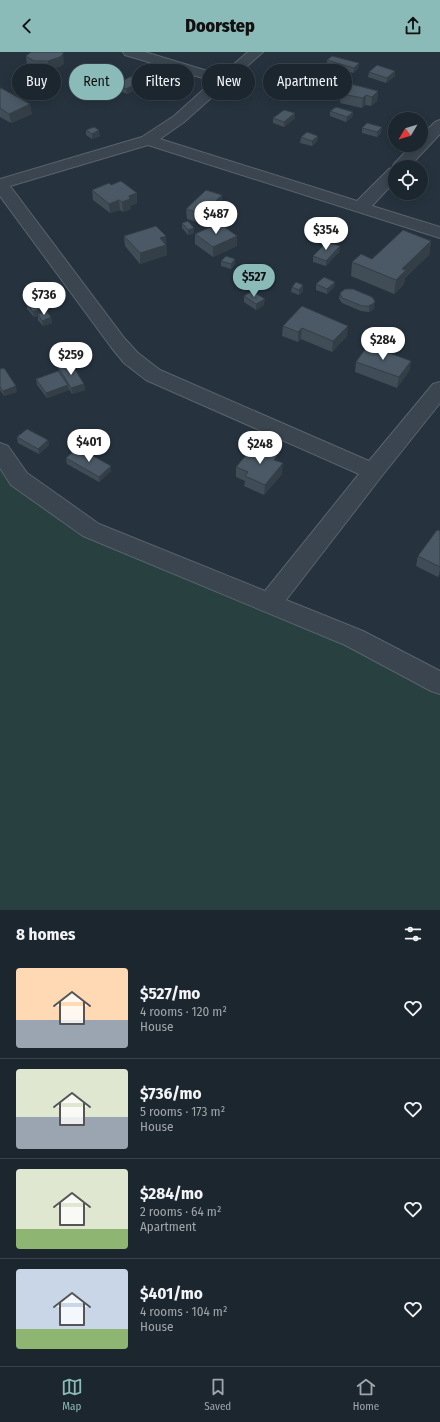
<!DOCTYPE html>
<meta charset="utf-8">
<style>
body{margin:0;font-family:"Fira Sans Condensed",sans-serif;background:#29323b;color:#f1f3f6;height:100vh;display:flex;flex-direction:column;font-size:15px;white-space:nowrap}
*{box-sizing:border-box;margin:0}
p{font-size:13px;color:#a0a5aa}
.icon{flex:none;width:22px;height:22px;fill:none;stroke:currentColor;stroke-width:2;stroke-linecap:round;stroke-linejoin:round}
.map{position:relative;height:858px;overflow:hidden}
.panel{display:flex;flex-direction:column;background:#1c262f;flex:1}
.panel>*{flex:none}
.banner{position:absolute;left:12px;top:12px;width:416px;height:36px;display:flex;gap:8px}
.needle{width:26px;rotate:232deg}
.tools{position:absolute;left:388px;top:60px;display:grid;gap:8px}
.tools a{display:grid;place-items:center;width:40px;height:40px;border-radius:50%;background:#1c262f;box-shadow:0 2px 10px #0003,0 0 0 1px #3a434b;font-size:20px}
.price{position:absolute;translate:-50% -34px;padding:0 9px;border-radius:14px;background:#fff;color:#222;font-size:13px;line-height:26px;filter:drop-shadow(0 1px 2px #0008)}
.price::after{content:'';position:absolute;left:50%;top:24px;width:12px;height:9px;margin-left:-6px;background:inherit;clip-path:polygon(0 0,100% 0,50% 100%)}
.price.active{background:#8bbbb9;color:#111}
ul{padding:0;list-style:none}
li{display:flex;align-items:center;gap:12px;height:100px;padding:0 16px}
li+li{border-top:1px solid #3a434b}
li span{display:grid;place-items:center;flex:none;width:112px;height:80px;border-radius:4px;color:#555}
li>.icon{margin-inline-start:auto}
span .icon{width:48px;height:48px;fill:#fffc;stroke-width:1}
li b{font-size:17px}
h2{display:flex;justify-content:space-between;align-items:center;height:48px;padding:0 16px;font-size:17px}
.tag{padding:0 14px;border-radius:18px;background:#1c262f;box-shadow:0 2px 10px #0003,0 0 0 1px #3a434b;font-size:14px;line-height:36px}
.tag.active{background:#8bbbb9;color:#111}
header{display:flex;justify-content:space-between;align-items:center;height:52px;padding:0 16px;background:#8bbbb9;color:#111;font-size:18px;font-weight:800}
.tab-bar{display:flex;justify-content:space-around;align-items:center;height:56px;border-top:1px solid #3a434b;background:#1c262f;font-size:11px;color:#a0a5aa}
.tab-bar a{display:grid;justify-items:center;gap:2px}
.tab-bar .active{color:#8bbbb9}
.map>svg:first-child{display:block}
.green{fill:#284040}
.lines{fill:none;stroke-linecap:round;stroke-linejoin:round}
.minor-casing{stroke:#58636d;stroke-width:2}
.minor{fill:#3a454f;fill-rule:evenodd}
.wall{fill:#404d57}
.shaded-wall{fill:#343e47}
.building{fill:#4a5965;stroke:#343e47}
</style>
<header><svg class="icon" aria-label="back" viewBox="0 0 24 24"><path d="M15 5l-7 7 7 7"/></svg>Doorstep<svg class="icon" aria-label="share" viewBox="0 0 24 24"><path d="M12 15V3M7 8l5-5 5 5M5 13v7h14v-7"/></svg></header>
<div class="map">
<svg width="440" height="858" viewBox="0 0 440 858">
<rect width="100%" height="100%" fill="#26333f"/>
<!-- green -->
<path class="green" d="M0,399L91,478L440,631V858H0Z"/>
<g class="lines">
<!-- minor casing -->
<g class="minor-casing">
<path id="minor" d="M123,0H145L221,23L248,0H263L184,70L160,87L357,149L389,117L392,116L394,112L412,93H421V84L435,70L440,68V82L409,115H395V129L372,154L440,175V186L148,93L10,134L125,287L138,301L160,318L369,409L433,332L440,330V351L381,425L286,548L363,579L440,619V642L431,639L345,593L83,484L11,433L0,416V391L8,394L27,421L99,472L265,539L359,422L146,328L124,311L111,295L0,144V127L142,85L174,64L213,29L125,3Z"/>
</g>
<!-- minor -->
<use href="#minor" class="minor"/>
</g>
<!-- wall -->
<path class="wall" d="M26,4L64,11L61,14L49,19L35,18L27,13Z
M327,8L359,11L358,16L353,21L327,13Z
M369,20L395,24L386,31L368,25Z
M149,26V31L127,42L116,37V32Z
M316,35L334,39L325,44L315,40Z
M0,36L32,62L11,71L0,65Z
M378,39L377,49L371,54L365,53L362,56L340,51L341,42Z
M330,59L353,60L352,65L346,70L330,64Z
M273,66H295L284,75L273,71Z
M362,76L381,81L377,85L362,81Z
M86,78L100,84L92,87L86,83Z
M318,84L317,89L312,94L300,91L301,85Z
M92,138L137,151L130,154L131,157L123,160L120,158L110,161L93,148Z
M222,153L202,172L187,167L186,157Z
M182,171L194,176V181L188,183L182,176Z
M195,182L237,184V194L213,205L195,192Z
M124,184L166,192L167,203L140,212L125,194Z
M431,189L429,203L405,226L404,232L394,242L351,224L352,210L372,207Z
M340,194L339,200L326,214L313,210V204Z
M221,209L235,212L231,217L221,214Z
M335,230L334,235L327,242L316,238V232Z
M303,233V239L299,243L291,240L292,235Z
M345,237L374,257L369,260L361,259L342,251L339,247L340,241Z
M244,244L264,253L256,258L244,250Z
M27,252L45,255V260L51,265L52,271L43,274L38,268V264L34,265L27,257Z
M302,254L347,284L332,300L301,287L298,290L282,284L283,274Z
M411,309L409,319L397,336L355,320L356,310Z
M58,315L84,332L85,338L72,342L69,337V338L47,346L37,333L36,327L59,320Z
M0,317L17,340L4,344L0,338Z
M17,385L48,388L49,393L39,402L18,391Z
M83,403L111,414V419L99,430L67,412L66,406Z
M277,409L282,422L264,443L244,434L245,429L236,425V415Z
M440,479V522L438,525L416,514L418,504Z"/>
<!-- shaded-wall -->
<path class="shaded-wall" d="M63,0L64,11L61,14L49,19L48,9Z
M359,11L358,16L353,21L354,16Z
M395,19V24L386,31L387,26Z
M149,26V31L127,42L126,37Z
M334,34V39L325,44V39Z
M378,39L377,49L371,54L372,45Z
M366,43L365,53L362,56L363,46Z
M30,52L32,62L11,71L9,62Z
M353,60L352,65L346,70L347,65Z
M295,61V66L284,75V70Z
M382,75L381,81L377,85V80Z
M99,78L100,84L92,87V82Z
M318,84L317,89L312,94V89Z
M137,141V151L130,154L131,157L123,160L122,150L129,144Z
M222,143V153L202,172V162Z
M119,148L120,158L110,161L109,152Z
M194,176V181L188,183V178Z
M166,184L167,203L140,212V201L160,186Z
M237,184V194L213,205V195Z
M431,189L429,203L405,226L404,232L394,242L396,228L402,217Z
M340,194L339,200L326,214V209Z
M235,207V212L231,217V212Z
M335,230L334,235L327,242V237Z
M303,233V239L299,243V238Z
M265,247L264,253L256,258V252Z
M375,249L374,257L369,260V254Z
M45,255V261L38,262V264L34,265L33,260Z
M51,265L52,271L43,274L42,269Z
M348,274L347,284L332,300L333,289Z
M302,276L301,287L298,290V280Z
M411,309L409,319L397,336L399,325Z
M84,332L85,338L72,342L71,336Z
M68,333L69,338L47,346L46,341Z
M16,334L17,340L4,344L3,339Z
M48,388L49,393L39,402L38,397Z
M283,411L282,422L264,443L265,433Z
M111,414V419L99,430V425Z
M440,516V522L438,525Z"/>
<!-- building -->
<path class="building" d="M31,0H63V2L60,5L48,9H34L26,4Z
M332,4L359,11L354,16L327,8Z
M377,13L395,19L387,26L369,20Z
M138,21L149,26L126,37L116,32Z
M324,30L334,34L325,39L316,35Z
M351,32L378,39L372,45L366,43L363,46L341,42Z
M0,36H1L30,52L9,62L0,56Z
M336,55L353,60L347,65L330,59Z
M284,58L295,61L284,70L273,66Z
M367,71L382,75L377,80L362,76Z
M94,75L99,78L92,82L86,78Z
M307,80L318,84L312,89L301,85Z
M121,129L137,141L129,144L130,147L122,150L119,148L109,152L92,138L109,131L111,133Z
M206,138L222,143L202,162L186,157Z
M188,169L194,176L188,178L182,171Z
M219,171L237,184L213,195L195,182Z
M156,174L166,184L160,186L166,193L140,201L124,184Z
M403,178L431,189L402,217L406,218L396,228L352,210L361,202L372,207Z
M327,190L340,194L326,209L313,204Z
M226,204L235,207L231,212L221,209Z
M324,225L335,230L327,237L316,232Z
M296,230L303,233L299,238L292,235Z
M345,237H353L372,245L375,249L374,251L369,254H362L342,246L340,241Z
M252,239L265,247L256,252L244,244Z
M38,248L45,255L33,260L27,252Z
M302,254L348,274L333,289L302,276L298,280L283,274Z
M46,259L51,265L42,269L38,262Z
M368,293L411,309L399,325L356,310Z
M71,311L84,332L71,336L58,315Z
M4,316L16,334L3,339L0,335V317Z
M58,319L68,333L46,341L36,327Z
M27,377L48,388L38,397L17,385Z
M254,394L277,404L274,408L283,411L265,433L245,424L248,420L236,415Z
M75,398L83,403L86,400L111,414L99,425L66,406Z
M437,478L440,479V515L418,504Z"/>
</svg>
<div class="tools">
<a><svg class="needle" viewBox="-14 -14 28 28"><path d="M0-13l5 13h-10z" fill="#e53935"/><path d="M0 13l5-13h-10z" fill="#a0a5aa"/></svg></a>
<a><svg class="icon" aria-label="locate" viewBox="0 0 24 24"><circle cx="12" cy="12" r="6"/><path d="M12 2v4M12 18v4M2 12h4M18 12h4"/></svg></a>
</div>
<b class="price" style="left:216px;top:183px">$487</b>
<b class="price" style="left:326px;top:199px">$354</b>
<b class="price active" style="left:254px;top:246px">$527</b>
<b class="price" style="left:44px;top:264px">$736</b>
<b class="price" style="left:383px;top:309px">$284</b>
<b class="price" style="left:71px;top:324px">$259</b>
<b class="price" style="left:89px;top:411px">$401</b>
<b class="price" style="left:260px;top:413px">$248</b>
<div class="banner">
<a class="tag">Buy</a>
<a class="tag active">Rent</a>
<a class="tag">Filters</a>
<a class="tag">New</a>
<a class="tag">Apartment</a>
</div>
</div>
<section class="panel">
<h2>8 homes<svg class="icon" aria-label="filters" viewBox="0 0 24 24"><path d="M4 7h16M4 17h16"/><circle cx="9" cy="7" r="2"/><circle cx="15" cy="17" r="2"/></svg></h2>
<ul>
<li><span style="background:linear-gradient(#ffd9b3 65%,#9aa5b1 0)"><svg class="icon" aria-label="home" viewBox="0 0 24 24"><path d="M3 11l9-7 9 7M6 9v11h12V9"/></svg></span><div><b>$527/mo</b><p>4 rooms · 120 m²</p><p>House</p></div><svg class="icon" aria-label="heart" viewBox="0 0 24 24"><path d="M12 20l-8-8c-3-5 5-10 8-4 3-6 11-1 8 4z"/></svg></li>
<li><span style="background:linear-gradient(#dfe7d0 60%,#9aa5b1 0)"><svg class="icon" aria-label="home" viewBox="0 0 24 24"><path d="M3 11l9-7 9 7M6 9v11h12V9"/></svg></span><div><b>$736/mo</b><p>5 rooms · 173 m²</p><p>House</p></div><svg class="icon" aria-label="heart" viewBox="0 0 24 24"><path d="M12 20l-8-8c-3-5 5-10 8-4 3-6 11-1 8 4z"/></svg></li>
<li><span style="background:linear-gradient(#dfe7d0 75%,#8fb573 0)"><svg class="icon" aria-label="home" viewBox="0 0 24 24"><path d="M3 11l9-7 9 7M6 9v11h12V9"/></svg></span><div><b>$284/mo</b><p>2 rooms · 64 m²</p><p>Apartment</p></div><svg class="icon" aria-label="heart" viewBox="0 0 24 24"><path d="M12 20l-8-8c-3-5 5-10 8-4 3-6 11-1 8 4z"/></svg></li>
<li><span style="background:linear-gradient(#c9d6e8 75%,#8fb573 0)"><svg class="icon" aria-label="home" viewBox="0 0 24 24"><path d="M3 11l9-7 9 7M6 9v11h12V9"/></svg></span><div><b>$401/mo</b><p>4 rooms · 104 m²</p><p>House</p></div><svg class="icon" aria-label="heart" viewBox="0 0 24 24"><path d="M12 20l-8-8c-3-5 5-10 8-4 3-6 11-1 8 4z"/></svg></li>
</ul>
</section>
<nav class="tab-bar">
<a class="active"><svg class="icon" aria-label="map" viewBox="0 0 24 24"><path d="M3 6l6-2 6 2 6-2v14l-6 2-6-2-6 2zM9 4v14M15 6v14"/></svg>Map</a>
<a><svg class="icon" aria-label="saved" viewBox="0 0 24 24"><path d="M7 4h10v16l-5-4-5 4z"/></svg>Saved</a>
<a><svg class="icon" aria-label="home" viewBox="0 0 24 24"><path d="M3 11l9-7 9 7M6 9v11h12V9"/></svg>Home</a>
</nav>
